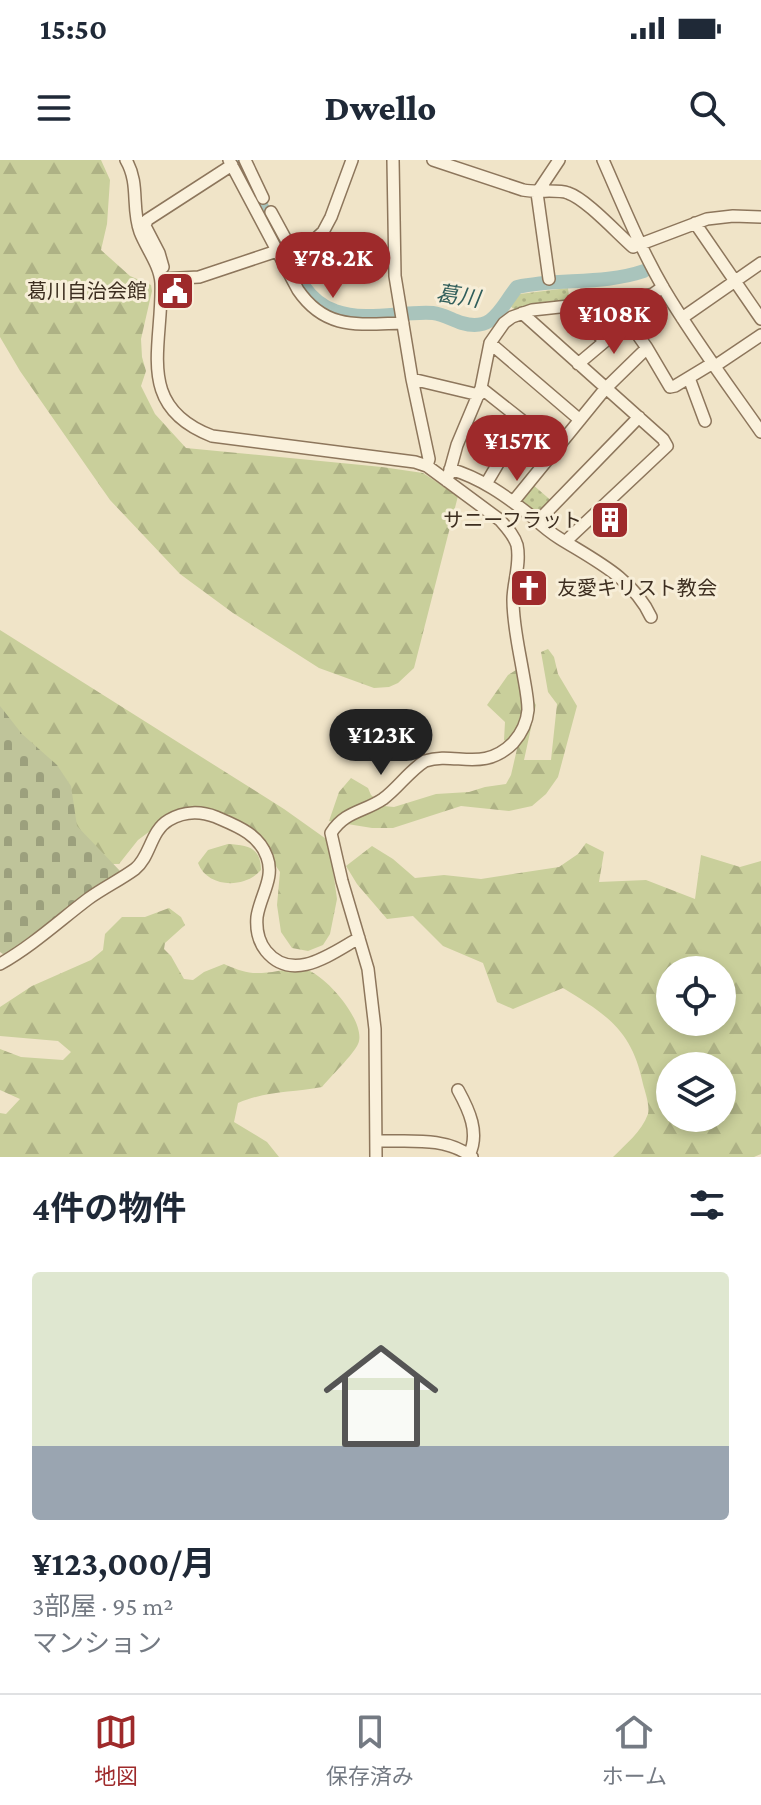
<!DOCTYPE html>
<html lang="ja">
<meta charset="utf-8">
<style>
body{margin:0;font-family:"Crimson Pro","Noto Sans JP",serif;background:#f6f6f7;color:#1f2937;height:100vh;display:flex;flex-direction:column;font-size:30px;white-space:nowrap}
*{box-sizing:border-box;margin:0}
p{font-size:26px;color:#747a83}
.icon{flex:none;width:44px;height:44px;fill:none;stroke:currentColor;stroke-width:2;stroke-linecap:round;stroke-linejoin:round}
.map{position:relative;height:997px;overflow:hidden}
.drawer{display:flex;flex-direction:column;background:#fff;flex:1}
.drawer>*{flex:none}
.tools{position:absolute;left:656px;top:796px;display:grid;gap:16px}
.tools a{display:grid;place-items:center;width:80px;height:80px;border-radius:50%;background:#fff;box-shadow:0 4px 12px #0003;font-size:40px}
.price{position:absolute;translate:-50% -68px;padding:0 18px;border-radius:28px;background:#9e2a2b;color:#fff;font-size:26px;line-height:52px;filter:drop-shadow(0 2px 4px #0008)}
.price::after{content:'';position:absolute;left:50%;top:48px;width:24px;height:18px;margin-left:-12px;background:inherit;clip-path:polygon(0 0,100% 0,50% 100%)}
.price.active{background:#222;color:#fff}
ul{padding:0;list-style:none}
li{display:grid;align-content:center;gap:16px;height:424px;padding:0 32px}
li span{display:grid;place-items:center;height:248px;border-radius:8px;color:#555}
li>.icon{margin-inline-start:auto}
span .icon{width:144px;height:144px;fill:#fffc;stroke-width:1}
li b{font-size:34px}
h2{display:flex;justify-content:space-between;align-items:center;height:96px;padding:0 32px;font-size:34px}
.status{display:flex;justify-content:space-between;align-items:center;height:56px;padding:0 40px;background:#fff;direction:ltr}
.status svg{height:22px;fill:currentColor}
header{display:flex;justify-content:space-between;align-items:center;height:104px;padding:0 32px;background:#fff;font-size:36px;font-weight:800}
.dock{display:flex;justify-content:space-around;align-items:center;height:112px;border-top:2px solid #e0e1e3;background:#fff;font-size:22px;color:#747a83}
.dock a{display:grid;justify-items:center;gap:4px}
.dock .active{color:#9e2a2b}
.map>svg:first-child{display:block}
.green{fill:url(#green-dots)}
.forest{fill:url(#forest-firs);fill-rule:evenodd}
.cemetery{fill:url(#cemetery-stones)}
.lines{fill:none;stroke-linecap:round;stroke-linejoin:round}
.river{stroke:#a9c4bc;stroke-width:14}
.minor-casing{stroke:#8d765c;stroke-width:14}
.minor{stroke:#faf1dc;stroke-width:11}
.labels{text-anchor:middle;dominant-baseline:central;stroke-width:6;stroke-linejoin:round;paint-order:stroke}
.poi-label{font-size:20px;fill:#3d2e20;stroke:#f7eed8;text-anchor:end}
.water-label{font-size:22px;font-style:italic;fill:#2f5d5a;stroke:#f7eed8}
</style>
<div class="status"><b>15:50</b><svg viewBox="0 0 49 12"><path d="M0 12V9h3v3zM5 12V6h3v6zM10 12V3h3v9zM15 12V0h3v12zM26 1h20v11H26zM47 4h2v5h-2z"/></svg></div>
<header><svg class="icon" aria-label="menu" viewBox="0 0 24 24"><path d="M4 6h16M4 12h16M4 18h16"/></svg>Dwello<svg class="icon" aria-label="search" viewBox="0 0 24 24"><circle cx="10" cy="10" r="6"/><path d="M15 15l6 6"/></svg></header>
<div class="map">
<svg width="761" height="997" viewBox="0 0 761 997">
<defs>
<pattern id="green-dots" width="8" height="8" patternUnits="userSpaceOnUse" patternTransform="scale(2)"><rect width="8" height="8" fill="#c9cf9b"/><path d="M2 2h.1M6 6h.1" fill="none" stroke="#aeb285" stroke-width="1.8" stroke-linecap="round"/></pattern>
<pattern id="forest-firs" width="22" height="20" patternUnits="userSpaceOnUse" patternTransform="scale(2)"><rect width="22" height="20" fill="#c9cf9b"/><path d="M5 1l3.5 6h-7zM16 11l3.5 6h-7z" fill="#aeb285"/></pattern>
<pattern id="cemetery-stones" width="16" height="16" patternUnits="userSpaceOnUse" patternTransform="scale(2)"><rect width="16" height="16" fill="#bfc49a"/><path d="M2 7V4a2 2 0 0 1 4 0v3zM10 15v-3a2 2 0 0 1 4 0v3z" fill="#9ca07d"/></pattern>
</defs>
<rect width="100%" height="100%" fill="#f0e4c8"/>
<!-- green -->
<path class="green" d="M568,128L570,144L518,152L510,146L520,134Z
M532,324L554,343L540,356L519,340Z"/>
<!-- forest -->
<path class="forest" d="M0,0H101L110,20L107,64L101,90L130,116L151,125L152,131L141,179L142,197L146,211L141,226L155,254L186,288L382,307L423,313L458,336L414,508L398,523L389,527L374,528L319,508L233,453L180,414L110,340L20,211L0,177Z
M0,470L284,649L329,681L337,739L330,774L323,785L308,791L292,788L281,772L277,745L280,712L260,683L190,652L161,663L138,680L119,704H109L0,598Z
M548,489L554,497L558,514L577,546L558,617L546,634L532,646L509,651L461,646L393,668H372L329,661L339,632L351,618L368,628L371,635L384,646L394,647L436,634L469,632L485,627L506,624L511,615L517,589L504,580L505,562L487,545L508,515L516,510L536,545L524,600H551L557,544L548,532L541,492Z
M586,683L604,692L599,722L646,720L695,739L701,695L740,707L761,701V994L754,997H613C625,985 642,971 648,954C650,945 645,932 643,924C632,870 607,855 563,828L513,849L497,842L483,803L443,786L413,756L387,759L357,724L346,706L372,686L393,699L415,718L444,715L481,719L559,707L578,694ZM670,810H722V862H670ZM670,906H722V958H670Z
M228,684C247,685 261,687 261,710C245,729 207,728 198,703L208,690Z
M169,748L181,757L185,765L165,783L164,789L171,796L184,819L193,820L204,812L224,804C233,808 243,812 253,813C269,814 286,808 303,809C323,811 368,863 358,884C354,894 330,917 322,927C292,933 269,930 238,943L234,962L267,982L279,997H0V953L6,954L20,939L0,930V889L21,897L63,900L71,892L58,881L0,876V847L32,826L91,800L103,790L105,774L122,757H145Z"/>
<!-- cemetery -->
<path class="cemetery" d="M0,546L22,574L57,605L71,626L77,666L121,712L79,740L8,794H3L0,792Z"/>
<g class="lines">
<!-- river -->
<path class="river" d="M236,0C249,23 262,47 274,70C289,98 301,140 335,151C366,162 401,151 433,153C443,154 452,160 462,163C494,172 500,148 517,127C559,118 603,125 644,111"/>
<!-- minor casing -->
<g class="minor-casing">
<path id="minor" d="M126,0C140,24 131,47 140,72C146,88 160,105 161,123C163,187 134,246 212,276L415,302L427,306L500,360C507,368 514,375 517,385C521,404 513,422 513,440C513,465 519,489 523,513C525,525 528,538 528,550C527,562 521,574 513,583C483,613 455,591 425,601C409,611 398,628 383,639C364,652 345,651 331,673L342,721L368,809L375,869L376,997
M229,0L298,130C326,171 360,164 403,163
M245,0L263,38
M393,0L395,116L412,219L429,299L427,306
M433,0L523,30C537,33 557,29 568,33C586,39 617,73 633,87L707,59L733,56L761,57
M603,0C622,43 640,88 664,129C693,178 728,225 761,272
M271,52L290,87
M695,63L761,159
M163,107L159,93L145,66L147,60L232,5
M161,119L199,117L277,91L311,83L323,72L331,57L352,0
M549,119L537,33L559,0
M614,141L647,188L670,227L675,226L713,203
M568,147L605,181
M522,153L663,279L667,286L566,381
M682,158L761,103
M490,183L580,260
M578,204L628,162
M715,206L761,175
M689,218L705,261
M412,219L479,235
M481,228L557,288
M450,309C481,318 506,336 530,355C539,363 549,372 559,378C594,400 633,418 651,457
M447,321L457,285L481,228L490,183L504,163L512,157L532,150L633,139L653,134L663,127
M486,324L523,261
M513,342L605,229L647,188
M538,361L639,257
M0,804C32,786 59,761 88,739C103,728 120,720 135,709C151,696 150,671 169,660C184,651 201,651 216,657C237,666 259,674 267,697C275,718 260,736 257,757C256,769 258,781 266,791C293,824 332,793 359,778
M458,930C469,950 480,973 469,995
M376,981C408,982 445,976 472,997"/>
</g>
<!-- minor -->
<use href="#minor" class="minor"/>
</g>
<!-- icons -->
<defs>
<g id="civic-square" transform="scale(2)"><rect x="-9" y="-9" width="18" height="18" rx="4" fill="#9e2a2b" stroke="#f7eed8"/><path d="M-.6-6.5H3V-4.5H.6V-3L4-1V1h2V6H-6V1h2V-1L-.6-3ZM-1.2 2.5V6h2.4V2.5Z" fill="#fff"/></g>
<g id="building-square" transform="scale(2)"><rect x="-9" y="-9" width="18" height="18" rx="4" fill="#9e2a2b" stroke="#f7eed8"/><path d="M-4-6H4V6H1V3H-1V6H-4ZM-2.5-4.3h1.7v1.8h-1.7ZM.8-4.3h1.7v1.8H.8ZM-2.5-1h1.7V.8h-1.7ZM.8-1h1.7V.8H.8Z" fill="#fff"/></g>
<g id="church-square" transform="scale(2)"><rect x="-9" y="-9" width="18" height="18" rx="4" fill="#9e2a2b" stroke="#f7eed8"/><path d="M-1.2-6h2.4v3.5h3.3v2.4h-3.3V6h-2.4V-.1h-3.3v-2.4h3.3Z" fill="#fff"/></g>
</defs>
<g fill-rule="evenodd">
<use href="#civic-square" x="175" y="131"/>
<use href="#building-square" x="610" y="360"/>
<use href="#church-square" x="529" y="428"/>
</g>
<g class="labels">
<!-- poi labels -->
<g class="poi-label">
<text x="147" y="131">葛川自治会館</text>
<text x="582" y="360">サニーフラット</text>
<text x="557" y="428" text-anchor="start">友愛キリスト教会</text>
</g>
<!-- water labels -->
<g class="water-label">
<text transform="translate(458 136) rotate(8)">葛川</text>
</g>
</g>
</svg>
<div class="tools">
<a><svg class="icon" aria-label="locate" viewBox="0 0 24 24"><circle cx="12" cy="12" r="6"/><path d="M12 2v4M12 18v4M2 12h4M18 12h4"/></svg></a>
<a><svg class="icon" aria-label="layers" viewBox="0 0 24 24"><path d="M12 4l9 5-9 5-9-5zM3 14l9 5 9-5"/></svg></a>
</div>
<b class="price" style="left:333px;top:140px">¥78.2K</b>
<b class="price" style="left:614px;top:196px">¥108K</b>
<b class="price" style="left:517px;top:323px">¥157K</b>
<b class="price active" style="left:381px;top:617px">¥123K</b>
</div>
<section class="drawer">
<h2>4件の物件<svg class="icon" aria-label="filters" viewBox="0 0 24 24"><path d="M4 7h16M4 17h16"/><circle cx="9" cy="7" r="2"/><circle cx="15" cy="17" r="2"/></svg></h2>
<ul>
<li><span style="background:linear-gradient(#dfe7d0 70%,#9aa5b1 0)"><svg class="icon" aria-label="home" viewBox="0 0 24 24"><path d="M3 11l9-7 9 7M6 9v11h12V9"/></svg></span><div><b>¥123,000/月</b><p>3部屋 · 95 m²</p><p>マンション</p></div></li>
</ul>
</section>
<nav class="dock">
<a class="active"><svg class="icon" aria-label="map" viewBox="0 0 24 24"><path d="M3 6l6-2 6 2 6-2v14l-6 2-6-2-6 2zM9 4v14M15 6v14"/></svg>地図</a>
<a><svg class="icon" aria-label="saved" viewBox="0 0 24 24"><path d="M7 4h10v16l-5-4-5 4z"/></svg>保存済み</a>
<a><svg class="icon" aria-label="home" viewBox="0 0 24 24"><path d="M3 11l9-7 9 7M6 9v11h12V9"/></svg>ホーム</a>
</nav>
